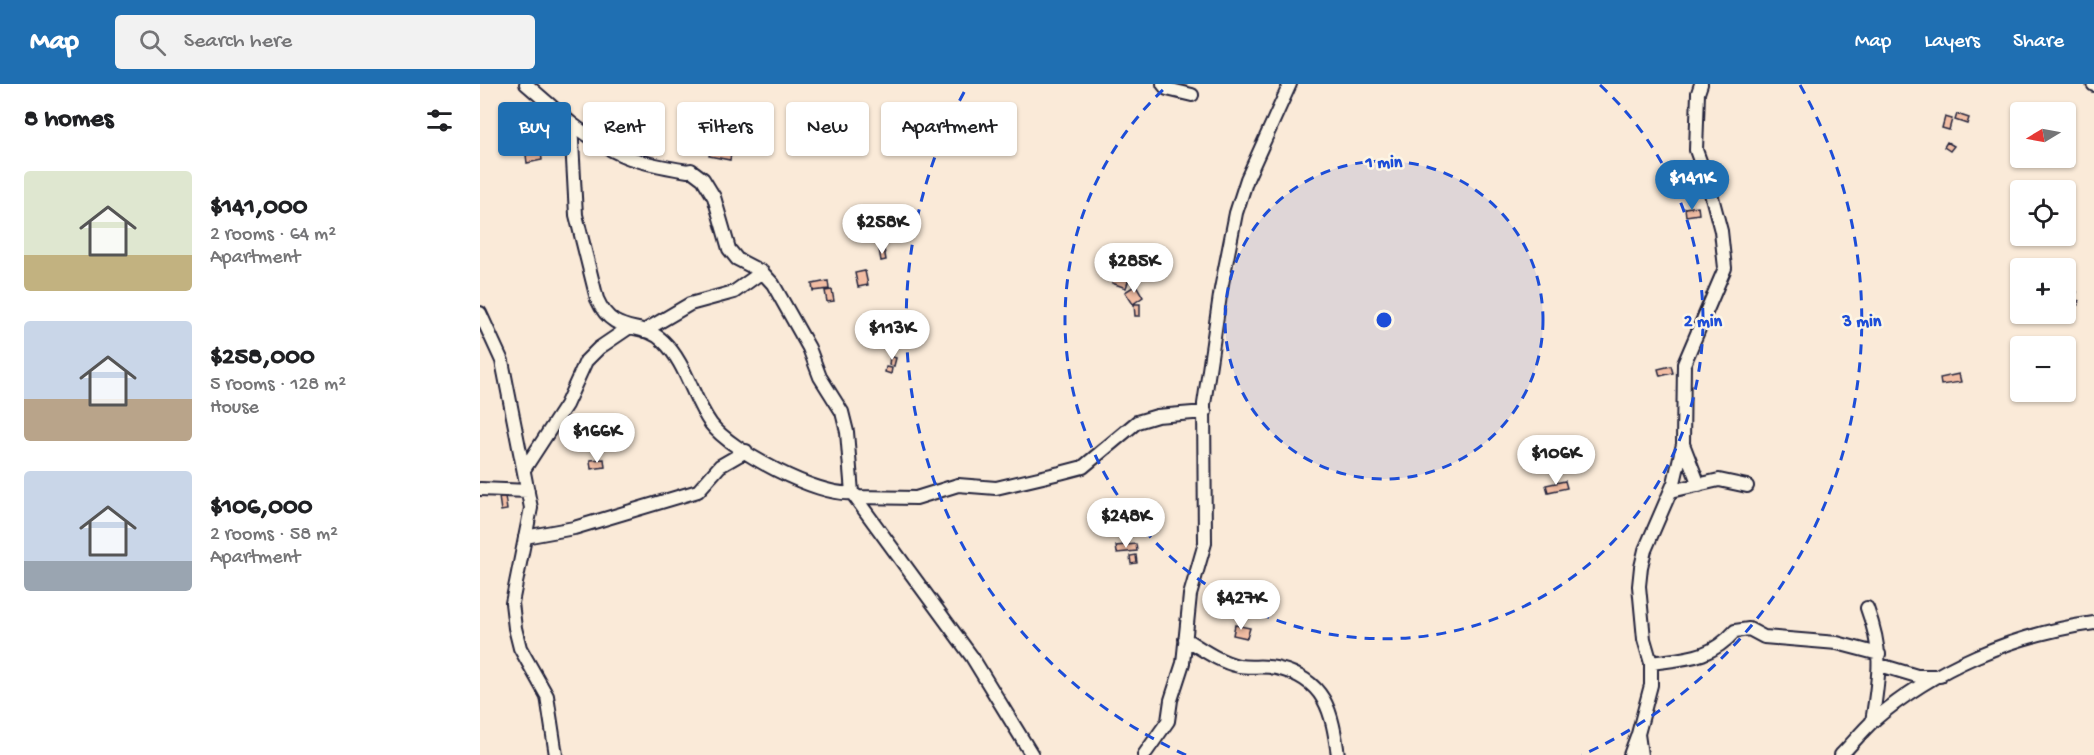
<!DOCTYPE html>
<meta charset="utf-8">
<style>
body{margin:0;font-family:"Gochi Hand",sans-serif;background:#f2f2f2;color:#202124;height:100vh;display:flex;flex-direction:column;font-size:22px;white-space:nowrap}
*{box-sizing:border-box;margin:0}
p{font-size:20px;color:#757577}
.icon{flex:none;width:33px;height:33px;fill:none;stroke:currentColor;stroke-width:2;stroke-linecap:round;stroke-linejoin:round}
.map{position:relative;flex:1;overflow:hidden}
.sheet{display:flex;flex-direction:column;background:#fff;width:480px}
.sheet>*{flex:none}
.guide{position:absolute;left:18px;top:18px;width:570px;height:54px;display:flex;gap:12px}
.needle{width:39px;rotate:260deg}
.controls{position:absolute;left:1530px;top:18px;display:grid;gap:12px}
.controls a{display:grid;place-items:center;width:66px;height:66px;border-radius:6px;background:#fff;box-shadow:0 2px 4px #0004;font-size:30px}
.price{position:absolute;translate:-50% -51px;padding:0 14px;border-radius:21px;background:#fff;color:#222;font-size:20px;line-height:39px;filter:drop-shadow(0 2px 3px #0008)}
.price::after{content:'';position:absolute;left:50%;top:36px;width:18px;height:14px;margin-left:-9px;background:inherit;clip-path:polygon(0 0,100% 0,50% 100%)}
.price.selected{background:#1f6fb2;color:#fff}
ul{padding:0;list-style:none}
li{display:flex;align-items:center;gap:18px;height:150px;padding:0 24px}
li span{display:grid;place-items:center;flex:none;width:168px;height:120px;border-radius:6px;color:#555}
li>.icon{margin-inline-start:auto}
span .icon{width:72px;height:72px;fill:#fffc;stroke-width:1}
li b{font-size:26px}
h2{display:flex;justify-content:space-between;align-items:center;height:72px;padding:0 24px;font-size:26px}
.tag{padding:0 21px;border-radius:6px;background:#fff;box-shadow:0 2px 4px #0004;font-size:21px;line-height:54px}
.tag.selected{background:#1f6fb2;color:#fff}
header{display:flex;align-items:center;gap:36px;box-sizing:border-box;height:84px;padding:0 30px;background:#1f6fb2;color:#fff}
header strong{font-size:28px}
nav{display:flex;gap:33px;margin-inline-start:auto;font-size:21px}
.search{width:420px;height:54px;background:#f2f2f2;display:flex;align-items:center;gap:15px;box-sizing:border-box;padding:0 21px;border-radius:6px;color:#757577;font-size:22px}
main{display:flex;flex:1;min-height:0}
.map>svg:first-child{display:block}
.building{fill:#f3bea4;stroke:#22223b;stroke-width:1.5}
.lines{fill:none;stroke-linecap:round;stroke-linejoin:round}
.street-casing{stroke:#22223b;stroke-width:16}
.street{stroke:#fcf5e5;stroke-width:12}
.ring{fill:none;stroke:#1d4ed8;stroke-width:3;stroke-dasharray:10 8}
.centre{fill:#1d4ed8;stroke:#fcf5e5;stroke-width:3}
.ring-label{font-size:18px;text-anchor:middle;font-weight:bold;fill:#1d4ed8;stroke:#fcf5e5;stroke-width:5;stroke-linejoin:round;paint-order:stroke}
</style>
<header>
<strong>Map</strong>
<div class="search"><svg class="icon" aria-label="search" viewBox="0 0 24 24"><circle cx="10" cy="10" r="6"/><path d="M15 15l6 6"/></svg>Search here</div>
<nav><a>Map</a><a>Layers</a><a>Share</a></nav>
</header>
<main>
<section class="sheet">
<h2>8 homes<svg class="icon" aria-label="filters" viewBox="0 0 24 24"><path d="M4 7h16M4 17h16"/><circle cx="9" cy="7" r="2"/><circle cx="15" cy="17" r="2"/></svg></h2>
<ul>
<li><span style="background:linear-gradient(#dfe7d0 70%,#c2b280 0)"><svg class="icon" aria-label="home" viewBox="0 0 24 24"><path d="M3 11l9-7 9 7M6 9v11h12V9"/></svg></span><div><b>$141,000</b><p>2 rooms · 64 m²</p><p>Apartment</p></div></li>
<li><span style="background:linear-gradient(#c9d6e8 65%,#b9a48a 0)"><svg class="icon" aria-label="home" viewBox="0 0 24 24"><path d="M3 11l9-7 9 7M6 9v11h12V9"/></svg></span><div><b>$258,000</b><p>5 rooms · 128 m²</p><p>House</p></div></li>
<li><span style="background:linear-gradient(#c9d6e8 75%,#9aa5b1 0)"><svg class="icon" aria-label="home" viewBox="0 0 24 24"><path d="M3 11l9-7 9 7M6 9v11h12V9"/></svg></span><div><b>$106,000</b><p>2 rooms · 58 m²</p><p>Apartment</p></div></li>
</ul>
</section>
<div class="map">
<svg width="1614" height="671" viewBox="0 0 1614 671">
<rect width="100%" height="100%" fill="#faead8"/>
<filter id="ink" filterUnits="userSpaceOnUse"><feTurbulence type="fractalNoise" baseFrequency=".0167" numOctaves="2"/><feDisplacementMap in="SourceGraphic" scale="12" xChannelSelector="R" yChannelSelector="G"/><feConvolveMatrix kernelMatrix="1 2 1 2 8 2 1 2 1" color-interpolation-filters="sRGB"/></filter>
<g filter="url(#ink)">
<!-- building -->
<path class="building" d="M1477,30L1489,34L1487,40L1475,36Z
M1465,33L1472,35L1469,46L1462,44Z
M140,50L149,54L145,63L136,59Z
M1467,58L1474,62L1470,67L1464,63Z
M231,65L251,69L250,76L229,72Z
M61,68L62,76L47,79L46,71Z
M1218,122L1219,130L1206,132L1205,124Z
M399,165H404L406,176L401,177Z
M385,187L388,201L378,203L375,189Z
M636,187L650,192L646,204L632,199Z
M348,197L349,205L333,207L332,200Z
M656,201L663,213L653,220L645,208Z
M1586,204L1597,208L1594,215L1599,217L1597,223L1591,221L1592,215L1586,213Z
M352,206L354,217L347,218L345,207Z
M654,220H660V232H655Z
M410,272L416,274L414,282L409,281Z
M1191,282L1193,289L1180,292L1178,285Z
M406,283L412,284L411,290L405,288Z
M1479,290L1481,298L1461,301L1460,294Z
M124,375L125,383L111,385L110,376Z
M1085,397L1087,404L1068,408L1066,401Z
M25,412L27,426L21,427L19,413Z
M656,460L657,467L637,469L636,462Z
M656,471L657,479L651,480L650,472Z
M755,541L770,544L767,554L753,551Z"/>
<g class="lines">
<!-- street casing -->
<g class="street-casing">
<path id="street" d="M46,0L91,39L96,131L117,215C134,254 162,236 183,257C207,280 212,314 231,340C251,367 339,413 372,409L378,413L436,414L478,401L516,404L580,389L603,383L657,338L677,332L725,328
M683,0L687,5L712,11
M1613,0L1614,1
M91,39C135,73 153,78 208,87L211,86L223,95L234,113L249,165L257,175L282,188L293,200L329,264L340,293L362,328L367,348L372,409L492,573L552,671
M0,229L22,277L51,424L32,519L35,544L40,564L67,612L76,671
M164,247L210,220L254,208L282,188
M1203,360L1219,401
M45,384L86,321L106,277L119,264L147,245
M0,405L48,407
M1191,407L1239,396L1267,402
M45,453L94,444L218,407L240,382L266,367
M1387,524C1404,570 1399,591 1392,638
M705,555C722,565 739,578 759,582C771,584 784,581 796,584C846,595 852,628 858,671
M1171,579C1207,574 1230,575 1255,547L1269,545L1284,553L1357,559L1399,570
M1400,581L1437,592H1460
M664,671L688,637L691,616L703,579L710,511L725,459L724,320L741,205L756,129L767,95L810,0
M1150,671L1157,652
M1161,671L1158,650L1171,601V579L1164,555L1159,502L1161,483L1165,466L1194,399L1203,360L1204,280L1245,184L1241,147L1229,102L1216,66L1218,9L1221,0
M1361,671C1372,660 1382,647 1393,637C1454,584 1534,550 1614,539"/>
</g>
<!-- street -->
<use href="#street" class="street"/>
</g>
</g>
<!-- distance rings -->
<circle cx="904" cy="236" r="159" fill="#1d4ed8" fill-opacity=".12"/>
<g class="ring">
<circle cx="904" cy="236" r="159"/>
<path d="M1120 1A319 319 0 1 1 688 1"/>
<path d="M706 671A478 478 0 0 1 488 1M1320 1A478 478 0 0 1 1102 671"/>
</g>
<circle cx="904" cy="236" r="9" class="centre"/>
<g class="ring-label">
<text x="904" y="83">1 min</text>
<text x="1223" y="242">2 min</text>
<text x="1382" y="242">3 min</text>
</g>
</svg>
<div class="controls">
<a><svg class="needle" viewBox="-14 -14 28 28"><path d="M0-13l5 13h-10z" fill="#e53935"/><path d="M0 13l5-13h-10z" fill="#757577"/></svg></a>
<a><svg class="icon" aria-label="locate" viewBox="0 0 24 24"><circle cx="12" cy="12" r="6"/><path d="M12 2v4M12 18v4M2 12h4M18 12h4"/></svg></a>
<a>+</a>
<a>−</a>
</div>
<b class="price selected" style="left:1212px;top:127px">$141K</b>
<b class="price" style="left:402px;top:171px">$258K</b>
<b class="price" style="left:654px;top:210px">$285K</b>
<b class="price" style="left:412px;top:277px">$113K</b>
<b class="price" style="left:117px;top:380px">$166K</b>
<b class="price" style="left:1076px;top:402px">$106K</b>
<b class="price" style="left:646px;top:465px">$248K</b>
<b class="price" style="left:761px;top:547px">$427K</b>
<div class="guide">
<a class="tag selected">Buy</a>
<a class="tag">Rent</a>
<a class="tag">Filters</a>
<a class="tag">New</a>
<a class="tag">Apartment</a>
</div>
</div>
</main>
